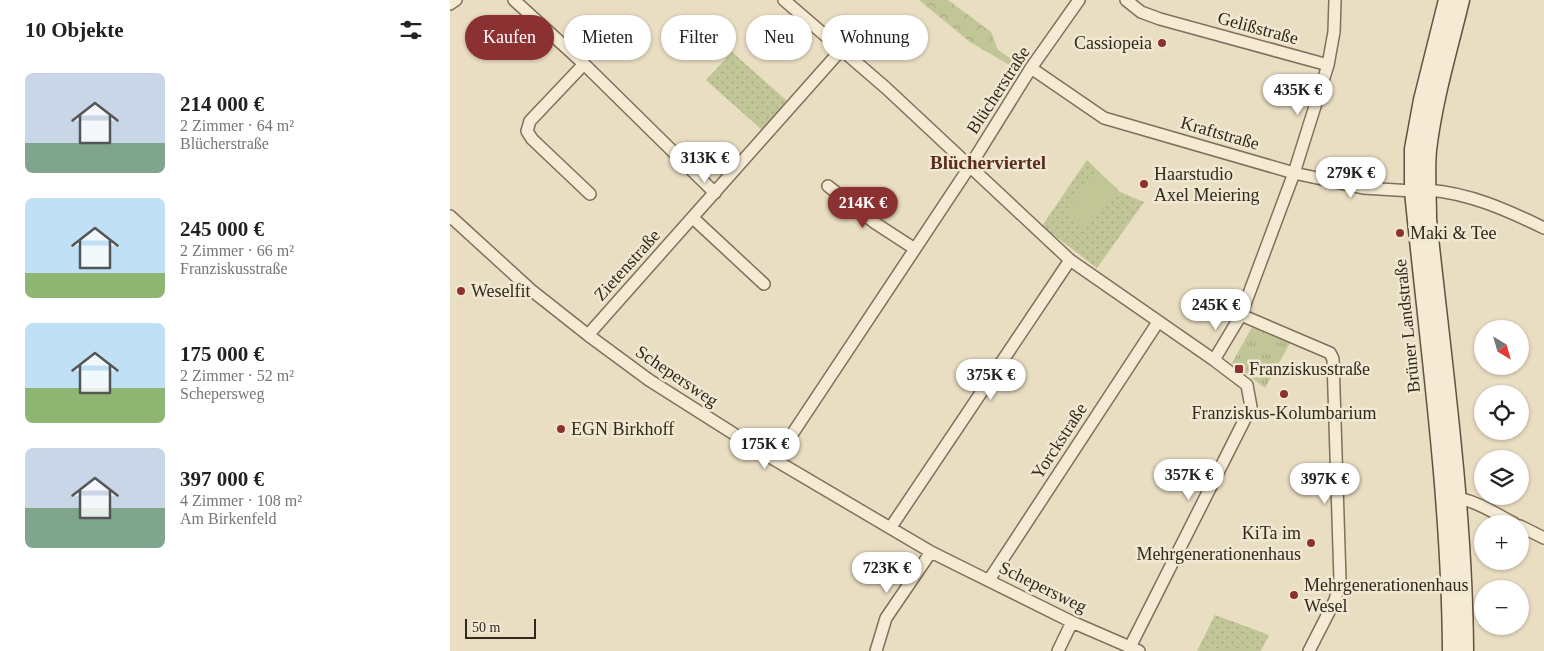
<!DOCTYPE html>
<html lang="de">
<meta charset="utf-8">
<style>
body{margin:0;font-family:Georgia,serif;background:#f6f6f6;color:#222;height:100vh;display:flex;flex-direction:column;font-size:19px;white-space:nowrap}
*{box-sizing:border-box;margin:0}
p{font-size:16px;color:#767676}
.icon{flex:none;width:28px;height:28px;fill:none;stroke:currentColor;stroke-width:2;stroke-linecap:round;stroke-linejoin:round}
.map{position:relative;flex:1;overflow:hidden}
.details{display:flex;flex-direction:column;background:#fff;width:450px}
.details>*{flex:none}
.hud{position:absolute;left:15px;top:15px;width:475px;height:45px;display:flex;gap:10px}
.needle{width:32px;rotate:143deg}
.fabs{position:absolute;left:1024px;top:320px;display:grid;gap:10px}
.fabs a{display:grid;place-items:center;width:55px;height:55px;border-radius:50%;background:#fff;box-shadow:0 1px 4px #0004;font-size:25px}
.scale{position:absolute;left:15px;bottom:12px;width:71px;box-sizing:border-box;padding-left:5px;border:2px solid #33281e;border-top:0;font-size:14px;line-height:18px;white-space:nowrap;color:#33281e;-webkit-text-stroke:4px #f1e8d1;paint-order:stroke}
.price{position:absolute;translate:-50% -42px;padding:0 11px;border-radius:18px;background:#fff;color:#222;font-size:16px;line-height:32px;filter:drop-shadow(0 1px 2px #0008)}
.price::after{content:'';position:absolute;left:50%;top:30px;width:15px;height:11px;margin-left:-8px;background:inherit;clip-path:polygon(0 0,100% 0,50% 100%)}
.price.current{background:#8b3132;color:#fff}
ul{padding:0;list-style:none}
li{display:flex;align-items:center;gap:15px;height:125px;padding:0 25px}
li span{display:grid;place-items:center;flex:none;width:140px;height:100px;border-radius:8px;color:#555}
li>.icon{margin-inline-start:auto}
span .icon{width:60px;height:60px;fill:#fffc;stroke-width:1}
li b{font-size:21px}
h2{display:flex;justify-content:space-between;align-items:center;height:60px;padding:0 25px;font-size:21px}
.pill{padding:0 18px;border-radius:22px;background:#fff;box-shadow:0 1px 4px #0004;font-size:18px;line-height:45px}
.pill.current{background:#8b3132;color:#fff}
main{display:flex;flex:1;min-height:0}
.map>svg:first-child{display:block}
.grass{fill:url(#grass-tufts)}
.forest{fill:url(#forest-crowns)}
.park{fill:url(#park-dots)}
.garden{fill:#c1c697}
.lines{fill:none;stroke-linecap:round;stroke-linejoin:round}
.minor-casing{stroke:#816f5b;stroke-width:14}
.secondary-casing{stroke:#63503e;stroke-width:19}
.minor{stroke:#f5ebd4;stroke-width:11}
.secondary{stroke:#f5ebd4;stroke-width:16}
.poi-dot{fill:#8b3132;stroke:#f1e8d1;stroke-width:2}
.labels{text-anchor:middle;dominant-baseline:central;stroke-width:5;stroke-linejoin:round;paint-order:stroke}
.street-label{font-size:18px;fill:#33281e;stroke:#f1e8d1}
.poi-label{font-size:18px;fill:#33281e;stroke:#f1e8d1;text-anchor:start}
.neighbourhood-label{font-size:19px;font-weight:bold;fill:#5b2d21;stroke:#f1e8d1}
</style>
<main>
<section class="details">
<h2>10 Objekte<svg class="icon" aria-label="filters" viewBox="0 0 24 24"><path d="M4 7h16M4 17h16"/><circle cx="9" cy="7" r="2"/><circle cx="15" cy="17" r="2"/></svg></h2>
<ul>
<li><span style="background:linear-gradient(#c9d6e8 70%,#7fa58c 0)"><svg class="icon" aria-label="home" viewBox="0 0 24 24"><path d="M3 11l9-7 9 7M6 9v11h12V9"/></svg></span><div><b>214 000 €</b><p>2 Zimmer · 64 m²</p><p>Blücherstraße</p></div></li>
<li><span style="background:linear-gradient(#bfe0f5 75%,#8fb573 0)"><svg class="icon" aria-label="home" viewBox="0 0 24 24"><path d="M3 11l9-7 9 7M6 9v11h12V9"/></svg></span><div><b>245 000 €</b><p>2 Zimmer · 66 m²</p><p>Franziskusstraße</p></div></li>
<li><span style="background:linear-gradient(#bfe0f5 65%,#8fb573 0)"><svg class="icon" aria-label="home" viewBox="0 0 24 24"><path d="M3 11l9-7 9 7M6 9v11h12V9"/></svg></span><div><b>175 000 €</b><p>2 Zimmer · 52 m²</p><p>Schepersweg</p></div></li>
<li><span style="background:linear-gradient(#c9d6e8 60%,#7fa58c 0)"><svg class="icon" aria-label="home" viewBox="0 0 24 24"><path d="M3 11l9-7 9 7M6 9v11h12V9"/></svg></span><div><b>397 000 €</b><p>4 Zimmer · 108 m²</p><p>Am Birkenfeld</p></div></li>
</ul>
</section>
<div class="map">
<svg width="1094" height="651" viewBox="0 0 1094 651">
<defs>
<pattern id="grass-tufts" width="24" height="20" patternUnits="userSpaceOnUse" patternTransform="scale(1.25)"><rect width="24" height="20" fill="#c1c697"/><path d="M3 7l-1-3M5 7V3M7 7l1-3M15 17l-1-3M17 17v-4M19 17l1-3" fill="none" stroke="#a6aa82"/></pattern>
<pattern id="forest-crowns" width="20" height="18" patternUnits="userSpaceOnUse" patternTransform="scale(1.25)"><rect width="20" height="18" fill="#c1c697"/><path d="M2 6a3 3 0 1 1 6 0M12 15a3 3 0 1 1 6 0" fill="none" stroke="#a6aa82"/></pattern>
<pattern id="park-dots" width="8" height="8" patternUnits="userSpaceOnUse" patternTransform="scale(1.25)"><rect width="8" height="8" fill="#c1c697"/><path d="M2 2h.1M6 6h.1" fill="none" stroke="#a6aa82" stroke-width="1.8" stroke-linecap="round"/></pattern>
</defs>
<rect width="100%" height="100%" fill="#e9ddc2"/>
<!-- grass -->
<path class="grass" d="M802,327L840,343L815,388L782,363Z"/>
<!-- forest -->
<path class="forest" d="M469,0H498L541,32L548,50L571,65L568,70L520,42Z"/>
<!-- park -->
<path class="park" d="M282,52L337,101L312,130L256,80Z
M637,160L670,192L694,202L647,268L592,226Z
M765,615L819,635L811,651H747Z"/>
<!-- garden -->
<path class="garden" d="M647,172L668,189L636,228L615,211Z"/>
<g class="lines">
<!-- minor casing -->
<g class="minor-casing">
<path id="minor" d="M64,0L134,64L265,193
M334,0L436,88L620,260L764,360L797,385L801,407L680,647
M676,0L691,12L710,19L878,65
M0,4L6,0
M134,64L80,121L77,131L82,139L140,194
M581,68L654,118L844,173L913,188L963,191
M378,186L425,223L465,249
M978,190C1019,193 1057,210 1094,228
M0,216L81,290L138,335L199,380L325,460L481,552L622,622L689,651
M243,218L314,284
M791,315L880,353L883,359L890,580L885,600L859,651
M138,335L391,50
M764,360L791,315L844,173L878,65L884,32L885,0
M325,460L520,166L581,68L629,0
M1003,498C1022,498 1048,515 1065,524
M1070,526L1094,538
M441,527L620,260
M539,580L708,322
M426,651L436,618L481,552
M608,651L622,622"/>
</g>
<!-- secondary casing -->
<g class="secondary-casing">
<path id="secondary" d="M997,0L972,100L963,149V191C978,344 1000,497 1001,651
M1011,0C999,50 984,99 978,150C976,172 978,196 978,219C993,362 1014,506 1015,651"/>
</g>
<!-- minor -->
<use href="#minor" class="minor"/>
<!-- secondary -->
<use href="#secondary" class="secondary"/>
</g>
<!-- markers -->
<g class="poi-dot">
<circle cx="712" cy="43" r="5"/>
<circle cx="694" cy="184" r="5"/>
<circle cx="950" cy="233" r="5"/>
<circle cx="11" cy="291" r="5"/>
<rect x="784" y="364" width="10" height="10" rx="2.5"/>
<circle cx="834" cy="394" r="5"/>
<circle cx="111" cy="429" r="5"/>
<circle cx="861" cy="543" r="5"/>
<circle cx="844" cy="595" r="5"/>
</g>
<g class="labels">
<!-- street labels -->
<g class="street-label">
<text transform="translate(808 28) rotate(15)">Gelißstraße</text>
<text transform="translate(548 90) rotate(-57)">Blücherstraße</text>
<text transform="translate(770 133) rotate(16)">Kraftstraße</text>
<text transform="translate(177 265) rotate(-48)">Zietenstraße</text>
<text transform="translate(957 326) rotate(-96)">Brüner Landstraße</text>
<text transform="translate(227 376) rotate(34)">Schepersweg</text>
<text transform="translate(609 441) rotate(-57)">Yorckstraße</text>
<text transform="translate(593 587) rotate(26)">Schepersweg</text>
</g>
<!-- poi labels -->
<g class="poi-label">
<text x="702" y="43" text-anchor="end">Cassiopeia</text>
<text x="704" y="174">Haarstudio<tspan x="704" dy="21">Axel Meiering</tspan></text>
<text x="960" y="233">Maki &amp; Tee</text>
<text x="21" y="291">Weselfit</text>
<text x="799" y="369">Franziskusstraße</text>
<text x="834" y="413" text-anchor="middle">Franziskus-Kolumbarium</text>
<text x="121" y="429">EGN Birkhoff</text>
<text x="851" y="533" text-anchor="end">KiTa im<tspan x="851" dy="21">Mehrgenerationenhaus</tspan></text>
<text x="854" y="585">Mehrgenerationenhaus<tspan x="854" dy="21">Wesel</tspan></text>
</g>
<!-- neighbourhood labels -->
<g class="neighbourhood-label">
<text x="538" y="162">Blücherviertel</text>
</g>
</g>
</svg>
<div class="fabs">
<a><svg class="needle" viewBox="-14 -14 28 28"><path d="M0-13l5 13h-10z" fill="#e53935"/><path d="M0 13l5-13h-10z" fill="#767676"/></svg></a>
<a><svg class="icon" aria-label="locate" viewBox="0 0 24 24"><circle cx="12" cy="12" r="6"/><path d="M12 2v4M12 18v4M2 12h4M18 12h4"/></svg></a>
<a><svg class="icon" aria-label="layers" viewBox="0 0 24 24"><path d="M12 4l9 5-9 5-9-5zM3 14l9 5 9-5"/></svg></a>
<a>+</a>
<a>−</a>
</div>
<div class="scale">50 m</div>
<b class="price" style="left:848px;top:116px">435K €</b>
<b class="price" style="left:255px;top:184px">313K €</b>
<b class="price" style="left:901px;top:199px">279K €</b>
<b class="price current" style="left:413px;top:229px">214K €</b>
<b class="price" style="left:766px;top:331px">245K €</b>
<b class="price" style="left:541px;top:401px">375K €</b>
<b class="price" style="left:315px;top:470px">175K €</b>
<b class="price" style="left:739px;top:501px">357K €</b>
<b class="price" style="left:875px;top:505px">397K €</b>
<b class="price" style="left:437px;top:594px">723K €</b>
<div class="hud">
<a class="pill current">Kaufen</a>
<a class="pill">Mieten</a>
<a class="pill">Filter</a>
<a class="pill">Neu</a>
<a class="pill">Wohnung</a>
</div>
</div>
</main>
